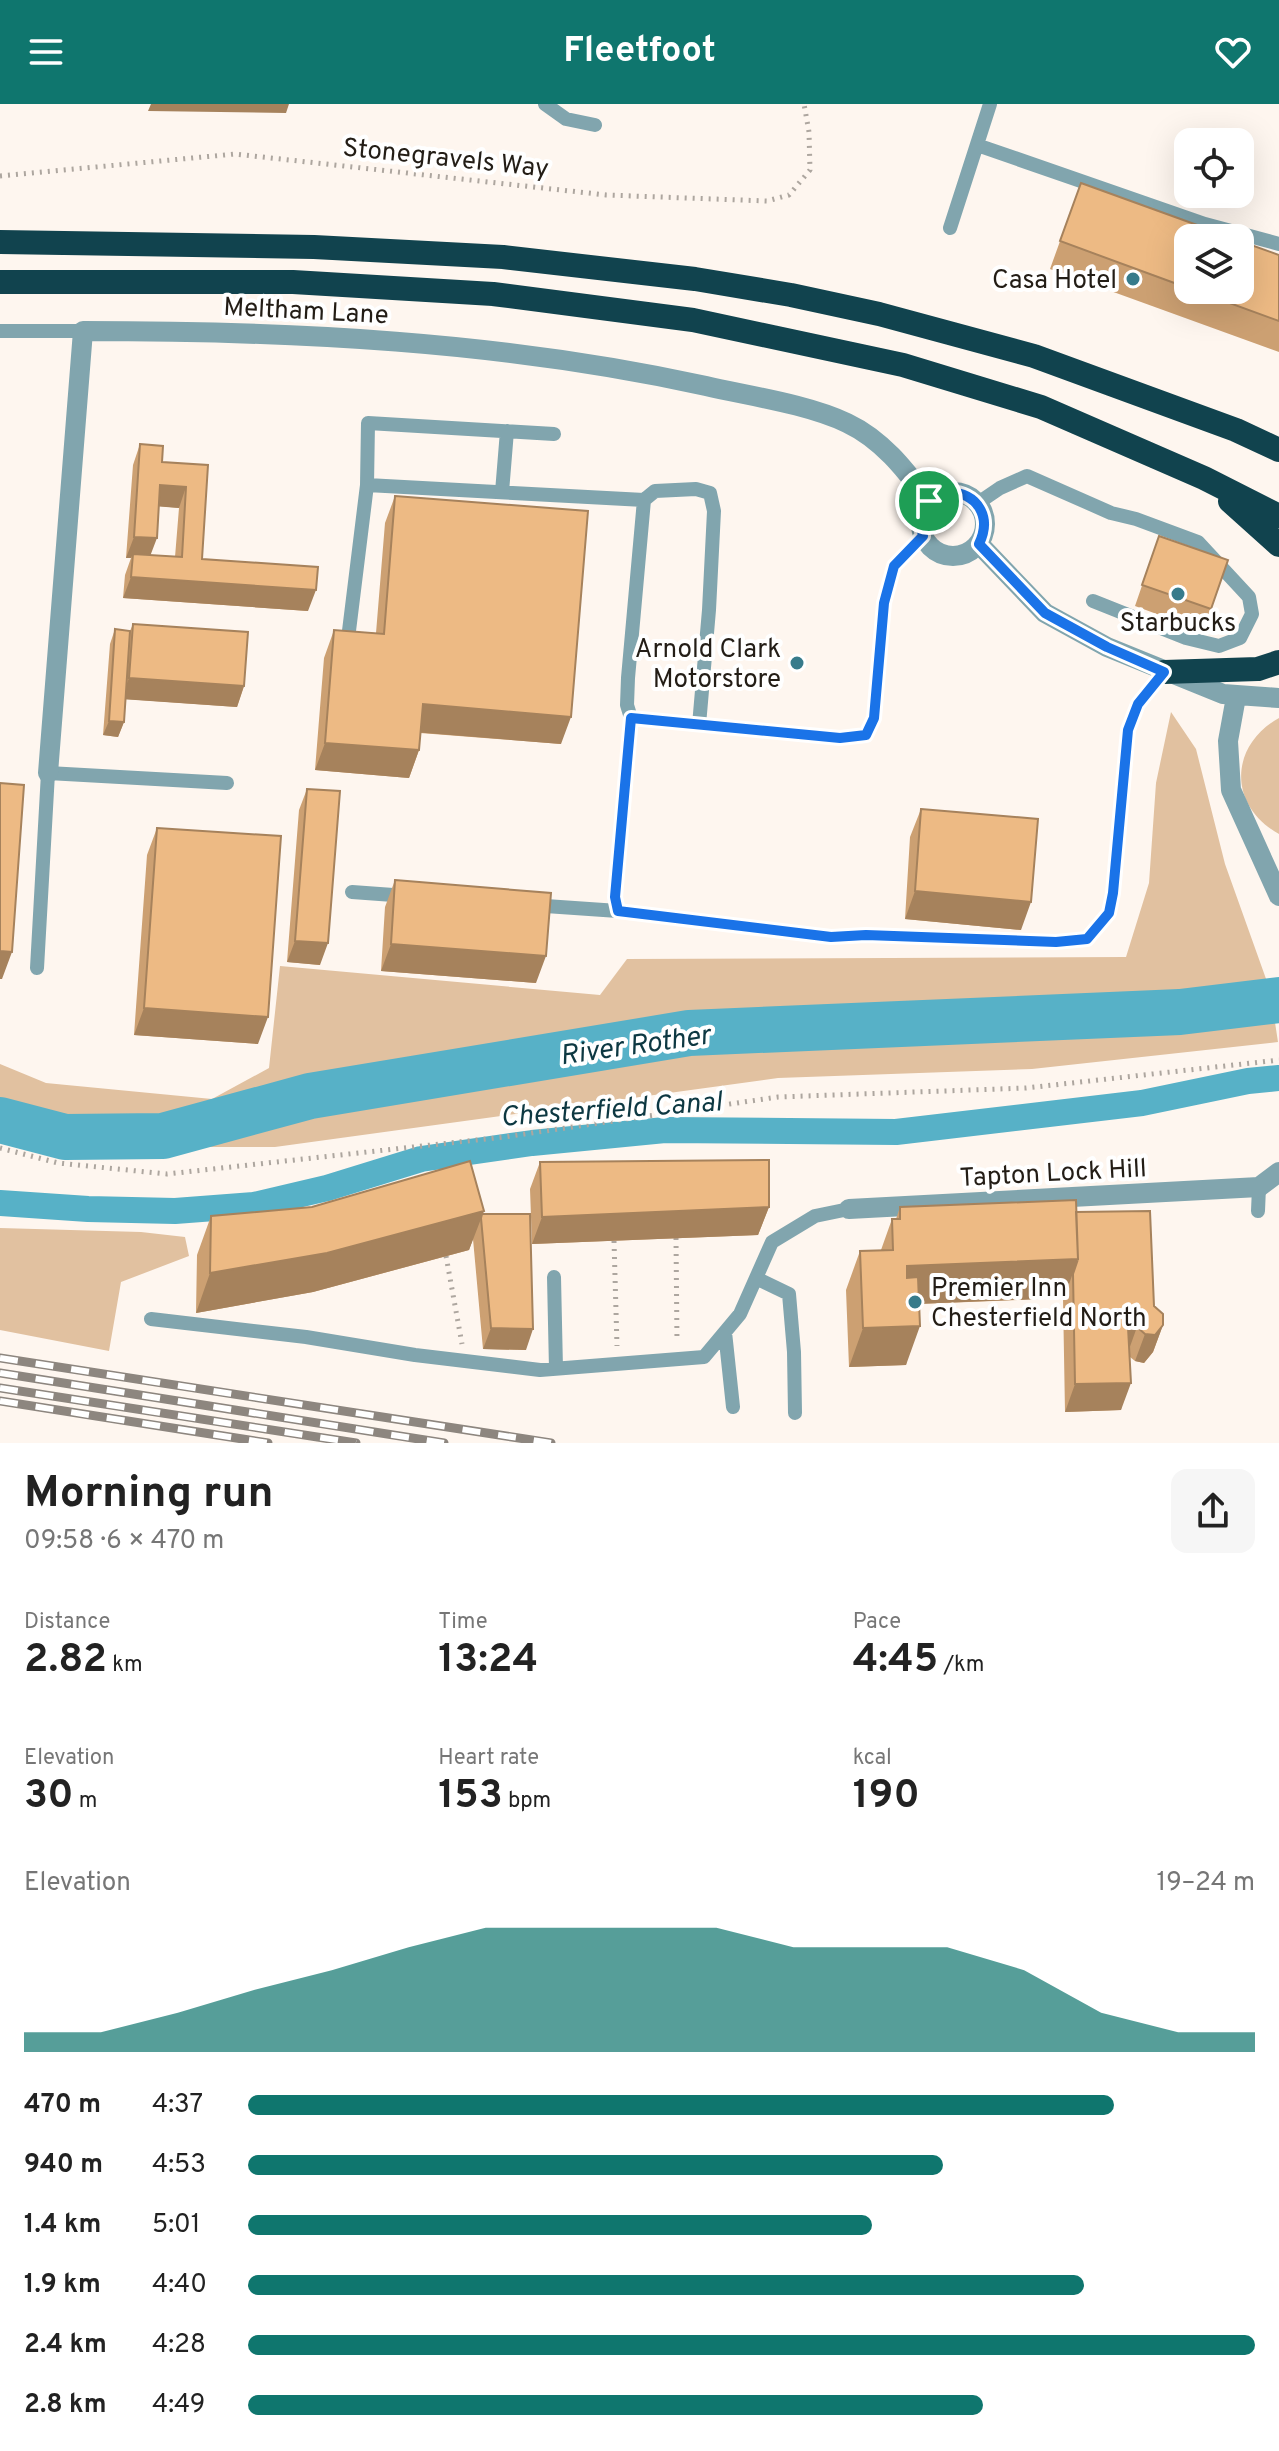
<!DOCTYPE html>
<meta charset="utf-8">
<style>
body{margin:0;font-family:Overpass,sans-serif;background:#f6f6f6;color:#222;height:100vh;display:flex;flex-direction:column;font-size:30px;white-space:nowrap}
*{box-sizing:border-box;margin:0}
p{font-size:26px;color:#767676}
.icon{flex:none;width:44px;height:44px;fill:none;stroke:currentColor;stroke-width:2;stroke-linecap:round;stroke-linejoin:round}
.map{position:relative;height:1339px;overflow:hidden}
.side{display:flex;flex-direction:column;background:#fff;flex:1}
.side>*{flex:none}
.fabs{position:absolute;left:1174px;top:24px;display:grid;gap:16px}
.fabs a{display:grid;place-items:center;width:80px;height:80px;border-radius:16px;background:#fff;box-shadow:0 8px 32px #0002;font-size:40px}
.pin{position:absolute;display:grid;place-items:center;width:68px;height:68px;color:#fff;margin:-34px;border:4px solid #fff;border-radius:50%;box-shadow:0 2px 8px #0007}
.round{display:grid;place-items:center;flex:none;width:84px;height:84px;border-radius:16px;background:#f6f6f6}
.head{display:flex;align-items:center;justify-content:space-between;height:136px;padding:0 24px}
h1{font-size:44px;font-weight:700;line-height:60px}
.figures{display:grid;grid-template-columns:repeat(3,1fr);gap:12px;height:136px;padding:8px 24px}
.figures div{display:grid;align-content:center}
.figures b{font-size:40px;font-weight:700}
.figures small{font-size:22px;font-weight:400}
.figures p{font-size:22px}
.chart{height:224px;padding:16px 24px}
.chart p{display:flex;justify-content:space-between}
.chart svg{width:100%;height:144px;margin-top:8px;fill:#0f766e;opacity:.7}
ul{padding:0 24px;list-style:none;font-size:26px}
li{display:grid;grid-template-columns:128px 96px 1fr;align-items:center;height:60px}
li i{height:20px;border-radius:10px;background:#0f766e}
header{display:flex;justify-content:space-between;align-items:center;height:104px;padding:0 24px;background:#0f766e;color:#fff;font-size:36px;font-weight:700}
.map>svg:first-child{display:block}
</style>
<header><svg class="icon" aria-label="menu" viewBox="0 0 24 24"><path d="M4 6h16M4 12h16M4 18h16"/></svg>Fleetfoot<svg class="icon" aria-label="heart" viewBox="0 0 24 24"><path d="M12 20l-8-8c-3-5 5-10 8-4 3-6 11-1 8 4z"/></svg></header>
<div class="map">
<svg width="1279" height="1339" viewBox="0 0 1279 1339">
<rect width="100%" height="100%" fill="#fef6ef"/>
<!-- green -->
<path fill="#e1c1a0" d="M1171,608L1196,645L1225,760L1270,886L1278,938L1032,965L778,974L275,1043H69L0,1026V960L46,979L212,995L269,964L280,862L600,891L627,855L1126,853L1149,779L1156,679Z
M1279,614V730C1228,702 1229,642 1279,614Z
M0,1124L141,1128L185,1133L189,1152L121,1178L109,1247L0,1226Z"/>
<g fill="none" stroke-linecap="round" stroke-linejoin="round">
<!-- canal -->
<path stroke="#57b1c7" stroke-width="26" d="M0,1099L88,1105L175,1107L254,1101L327,1084L421,1055L532,1039L665,1026L896,1028L1142,999L1248,977L1279,974"/>
<!-- river -->
<path stroke="#57b1c7" stroke-width="46" d="M0,1016L65,1033L163,1032L310,992L689,929L1180,908L1279,896"/>
<!-- path -->
<path stroke="#ada69f" stroke-width="5" stroke-dasharray="2 6" stroke-linecap="butt" d="M0,72L235,50L606,91L767,97L789,91L810,66L809,28L804,0
M0,1044L58,1059L167,1070L504,1033L778,993L1026,984L1279,956
M676,1134L677,1238
M614,1137L617,1242
M446,1152L462,1240"/>
<!-- lane -->
<path stroke="#81a5ae" stroke-width="14" d="M545,0L566,15L595,21
M977,41L1205,120L1279,140
M950,124L990,0
M0,227H83
M367,381L644,396
M502,388L507,327
M978,399L1000,384L1027,372L1111,409L1136,415L1198,438L1249,493L1252,510L1240,534L1219,542L1186,534L1093,497
M347,543L367,381L368,319L554,330
M631,614L840,634L866,631L874,614L884,499L894,462L923,432
M699,621L709,506L714,407L710,389L696,385L655,387L644,396L628,574L627,601L631,614L615,793L618,807L831,833L866,831L1056,838L1087,835L1109,809L1113,789L1128,626L1138,600L1164,568
M352,788L407,792
M531,801L618,807
M37,864L48,669L227,679
M1258,1107L1259,1083
M554,1173L556,1265
M756,1174L789,1190L794,1248L795,1309
M151,1215L306,1233L415,1251L540,1266L704,1253L740,1210L772,1138L815,1112L849,1105
M725,1228L733,1303"/>
<!-- street -->
<path stroke="#81a5ae" stroke-width="20" d="M921 420a32 32 0 1 1 64 0a32 32 0 1 1-64 0Z
M979,440L1045,509L1107,543L1223,590L1279,594
M1236,593L1228,637L1231,686L1279,792
M48,669L83,227C292,227 501,237 706,282C749,292 807,300 847,319C883,336 906,367 929,397
M849,1105L1259,1083L1279,1068"/>
<!-- highway -->
<path stroke="#11434e" stroke-width="24" d="M0,138L314,143L503,153L695,175L791,191L879,210L1034,252L1236,326L1279,346
M0,178H293L493,190L693,216L903,261L1041,303L1204,374L1279,412
M1230,397L1279,441
M1164,568L1258,565L1279,558"/>
<defs>
<path id="rail" d="M0,1254L551,1339
M0,1269L444,1339
M0,1284L356,1339
M0,1297L268,1339"/>
</defs>
<!-- rail casing -->
<use href="#rail" stroke="#8d867f" stroke-width="9"/>
<!-- rail -->
<use href="#rail" stroke="#fff" stroke-width="6" stroke-dasharray="18" stroke-linecap="butt"/>
</g>
<!-- wall -->
<path fill="#cca072" fill-rule="evenodd" d="M1081,79L1188,134V186H1240L1279,151V248L1050,165Z
M140,340L162,358L208,361L202,455L308,507L123,494L125,471L131,454H126L133,361ZM159,402L179,404L175,453L150,451Z
M395,392L561,640L420,629L419,646L409,674L315,666L324,554L334,526L376,529L385,419Z
M1159,432L1228,456L1203,527L1135,502Z
M133,520L244,582L237,603L125,595L124,618L118,633L103,631L110,540L115,525L130,527Z
M307,685L320,861L287,858L299,706Z
M921,705L1021,826L905,815L910,733Z
M157,724L258,940L134,931L147,751Z
M395,776L536,879L381,867L385,803Z
M540,1058L769,1103L758,1131L532,1140L530,1085Z
M900,1103L1076,1108L1154,1202L1163,1221L1153,1248L1144,1259L1135,1257L1130,1253L1121,1306L1065,1308L1063,1194L919,1200L906,1261L849,1263L846,1186L860,1147L881,1146L892,1115H896Z
M484,1107L482,1110L526,1246L483,1245L473,1135L469,1146L313,1188L196,1209L197,1151L211,1112Z"/>
<!-- shaded-wall -->
<path fill="#a6825c" d="M151,0H289L286,9L148,7Z
M160,381L186,383L179,404L153,402Z
M134,433L157,434L149,455L133,450L131,454H126Z
M131,473L316,486L308,507L123,494Z
M129,574L244,582L237,603L121,595Z
M423,600L571,613L561,640L413,628Z
M109,617L124,618L118,633L103,631Z
M325,639L419,646L409,674L315,666Z
M915,787L1031,798L1021,826L905,815Z
M295,837L328,839L320,861L287,858Z
M391,840L546,852L536,879L381,867Z
M0,847L12,848L2,875H0Z
M144,904L268,913L258,940L134,931Z
M769,1103L758,1131L532,1140L542,1113Z
M484,1107L469,1146L313,1188L196,1209L210,1169Z
M1078,1155L1064,1194L892,1201L907,1162Z
M1163,1221L1153,1248L1144,1259L1135,1257L1145,1230Z
M920,1222L906,1261L849,1263L863,1224Z
M1128,1223H1137L1127,1251Z
M491,1224L533,1225L526,1246L483,1245Z
M1131,1279L1121,1306L1065,1308L1075,1280Z"/>
<!-- building -->
<path fill="#edba84" stroke="#a6825c" stroke-width="2" d="M1081,79L1233,134H1188V184L1060,137Z
M1240,137L1279,151V217L1194,186H1240Z
M140,340L163,342L162,358L208,361L202,455L318,463L316,486L131,473L133,450L182,453L186,383L160,381L157,434L134,433Z
M395,392L588,407L571,613L423,600L419,646L325,639L334,526L384,530Z
M1159,432L1228,456L1211,505L1142,481Z
M133,520L248,528L244,582L129,574Z
M115,525L130,527L124,618L109,617Z
M0,679L24,681L12,848L0,847Z
M307,685L340,687L328,839L295,837Z
M921,705L1038,715L1031,798L915,787Z
M157,724L281,732L268,913L144,904Z
M395,776L551,789L546,852L391,840Z
M769,1056V1103L542,1113L540,1058Z
M470,1057L484,1107L327,1149L210,1169L211,1112L312,1103Z
M1076,1096L1078,1155L907,1162V1174L918,1173L920,1222L863,1224L860,1147L893,1146L892,1115H900V1103Z
M1150,1107L1154,1202L1163,1210V1221L1155,1231L1145,1230L1137,1223H1128L1131,1279L1075,1280L1073,1170L1078,1155L1076,1108Z
M482,1110H530L533,1225L491,1224L481,1114Z"/>
<g fill="none" stroke-linecap="round" stroke-linejoin="round">
<defs>
<path id="route" d="M948,388C978,389 992,413 979,440L1045,509L1107,543L1164,568L1138,600L1128,626L1113,789L1109,809L1087,835L1056,838L866,831L831,833L618,807L615,793L631,614L840,634L866,631L874,614L884,499L894,462L923,432C917,410 927,394 948,388Z"/>
</defs>
<!-- route casing -->
<use href="#route" stroke="#fff" stroke-width="16"/>
<!-- route -->
<use href="#route" stroke="#1a73e8" stroke-width="10"/>
</g>
<!-- markers -->
<g fill="#377b8b" stroke="#fff" stroke-width="3">
<circle cx="1133" cy="175" r="8"/>
<circle cx="1178" cy="490" r="8"/>
<circle cx="797" cy="559" r="8"/>
<circle cx="915" cy="1198" r="8"/>
</g>
<g text-anchor="middle" stroke-width="8" stroke-linejoin="round" paint-order="stroke">
<!-- street labels -->
<g font-size="26" fill="#231d16" stroke="#fff">
<text transform="translate(446 53) rotate(6)" y="9">Stonegravels Way</text>
<text transform="translate(306 206) rotate(3)" y="9">Meltham Lane</text>
<text transform="translate(1053 1068) rotate(-3)" y="9">Tapton Lock Hill</text>
</g>
<!-- poi labels -->
<g font-size="26" fill="#231d16" stroke="#fff" text-anchor="end">
<text x="1117" y="184">Casa Hotel</text>
<text x="1178" y="527" text-anchor="middle">Starbucks</text>
<text x="781" y="553">Arnold Clark<tspan x="781" dy="30">Motorstore</tspan></text>
<text x="931" y="1192" text-anchor="start">Premier Inn<tspan x="931" dy="30">Chesterfield North</tspan></text>
</g>
<!-- water labels -->
<g font-size="28" font-style="italic" fill="#0d3842" stroke="#fff">
<text transform="translate(635 940) rotate(-8)" y="10">River Rother</text>
<text transform="translate(611 1004) rotate(-4)" y="10">Chesterfield Canal</text>
</g>
</g>
</svg>
<div class="fabs">
<a><svg class="icon" aria-label="locate" viewBox="0 0 24 24"><circle cx="12" cy="12" r="6"/><path d="M12 2v4M12 18v4M2 12h4M18 12h4"/></svg></a>
<a><svg class="icon" aria-label="layers" viewBox="0 0 24 24"><path d="M12 4l9 5-9 5-9-5zM3 14l9 5 9-5"/></svg></a>
</div>
<div class="pin" style="left:929px;top:397px;background:#1e9e55"><svg class="icon" aria-label="arrive" viewBox="0 0 24 24"><path d="M6 21V4h12l-3 4 3 4H6"/></svg></div>
</div>
<section class="side">
<div class="head"><div><h1>Morning run</h1><p>09:58 · 6 × 470 m</p></div><a class="round"><svg class="icon" aria-label="share" viewBox="0 0 24 24"><path d="M12 15V3M7 8l5-5 5 5M5 13v7h14v-7"/></svg></a></div>
<div class="figures">
<div><p>Distance</p><b>2.82<small> km</small></b></div>
<div><p>Time</p><b>13:24</b></div>
<div><p>Pace</p><b>4:45<small> /km</small></b></div>
</div>
<div class="figures">
<div><p>Elevation</p><b>30<small> m</small></b></div>
<div><p>Heart rate</p><b>153<small> bpm</small></b></div>
<div><p>kcal</p><b>190</b></div>
</div>
<div class="chart"><p><span>Elevation</span>19–24 m</p>
<svg viewBox="0 0 160 44" preserveAspectRatio="none"><path d="M0 44V38L10 38L20 32L30 25L40 19L50 12L60 6L70 6L80 6L90 6L100 12L110 12L120 12L130 19L140 32L150 38L160 38V44z"/></svg>
</div>
<ul>
<li><b>470 m</b>4:37<i style="width:86%"></i></li>
<li><b>940 m</b>4:53<i style="width:69%"></i></li>
<li><b>1.4 km</b>5:01<i style="width:62%"></i></li>
<li><b>1.9 km</b>4:40<i style="width:83%"></i></li>
<li><b>2.4 km</b>4:28<i style="width:100%"></i></li>
<li><b>2.8 km</b>4:49<i style="width:73%"></i></li>
</ul>
</section>
